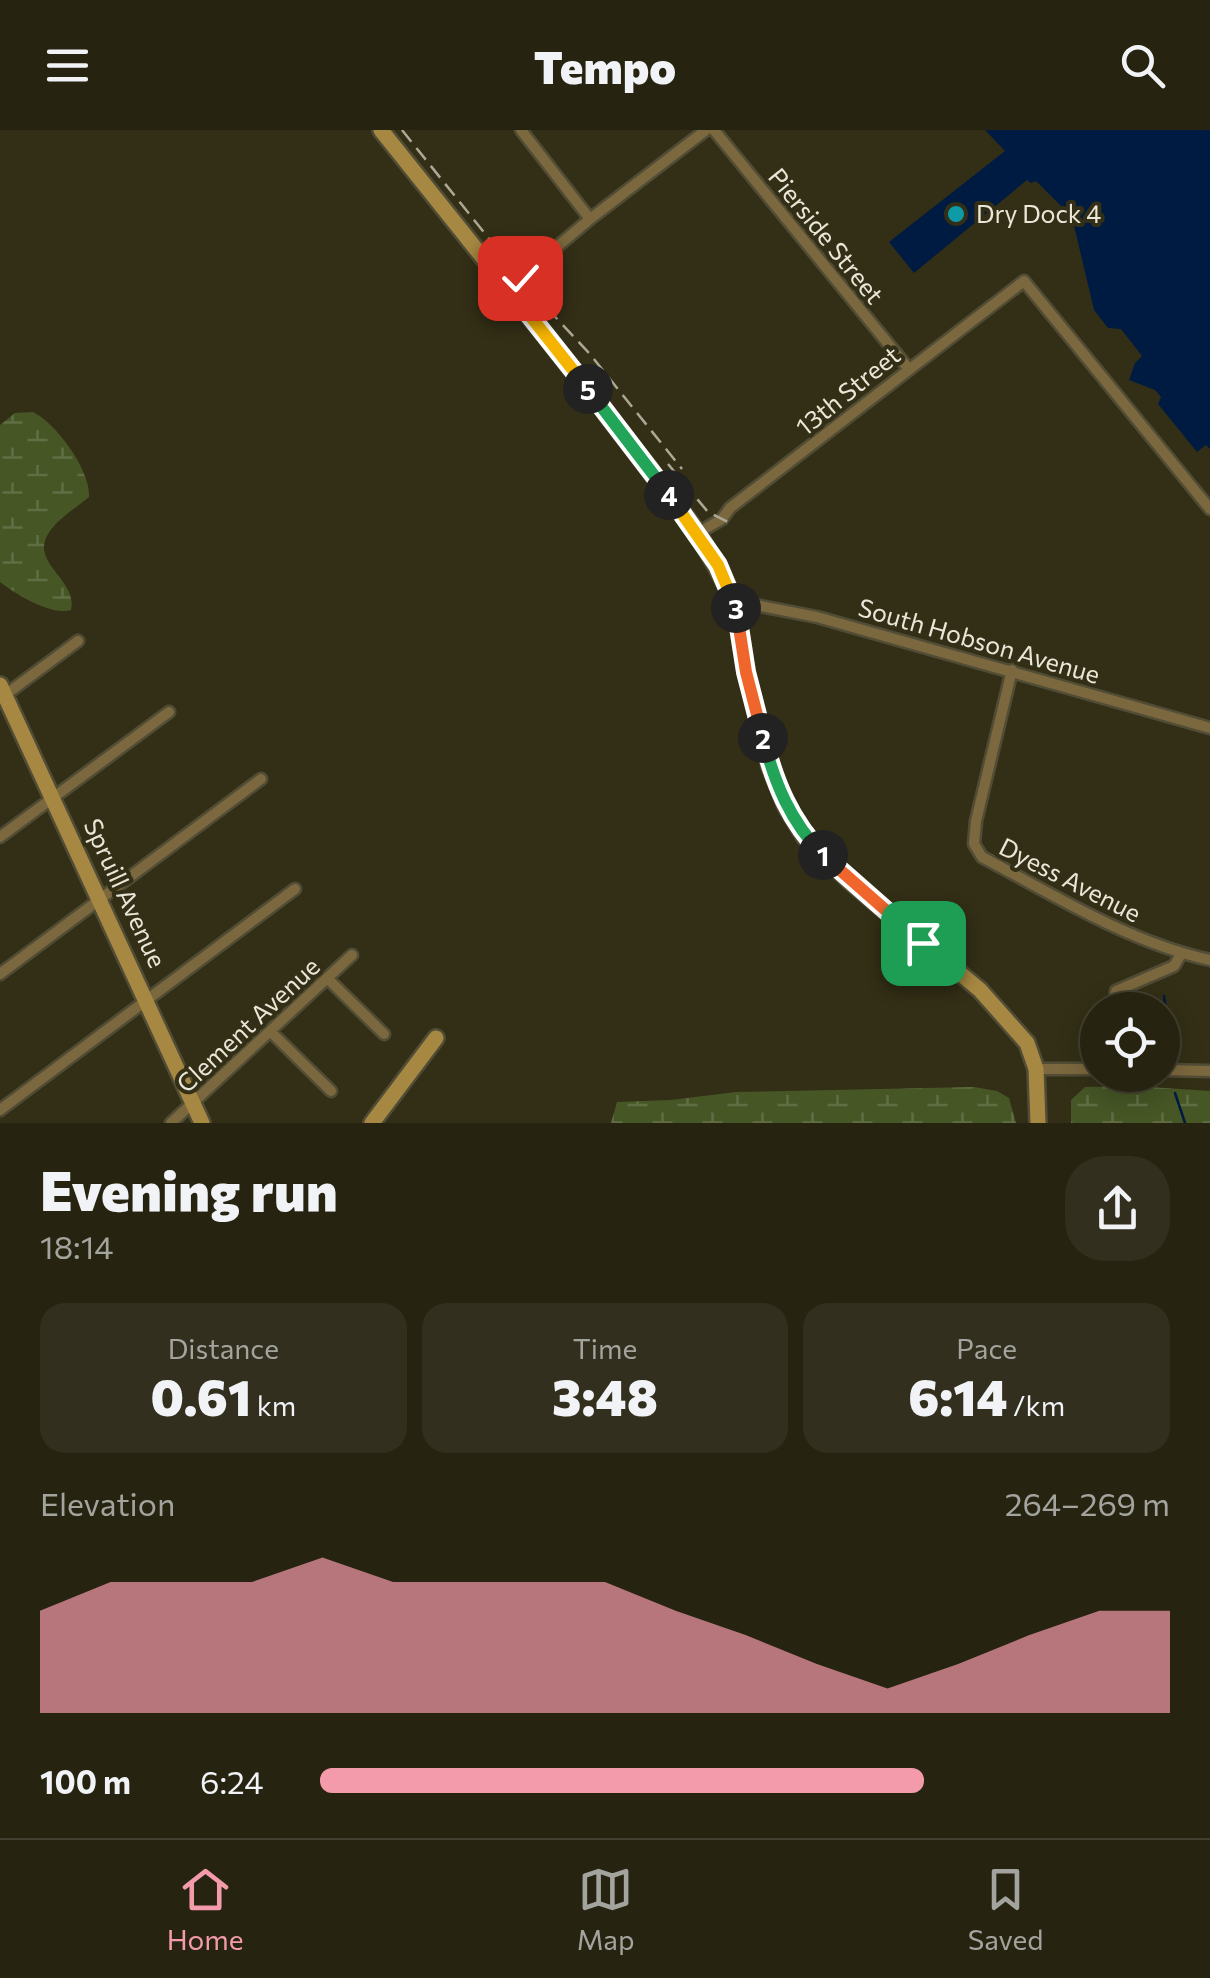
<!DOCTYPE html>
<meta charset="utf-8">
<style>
body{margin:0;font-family:Commissioner,sans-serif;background:#322f1e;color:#f1f3f6;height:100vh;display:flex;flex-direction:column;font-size:38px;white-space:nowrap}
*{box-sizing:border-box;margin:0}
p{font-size:32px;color:#a4a49f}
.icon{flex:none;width:55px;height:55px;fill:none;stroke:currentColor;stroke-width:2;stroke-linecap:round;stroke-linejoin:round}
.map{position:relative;height:993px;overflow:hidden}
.details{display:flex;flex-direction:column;background:#262310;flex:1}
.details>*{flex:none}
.buttons{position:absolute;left:1080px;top:862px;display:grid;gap:20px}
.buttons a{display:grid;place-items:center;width:100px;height:100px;border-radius:50%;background:#262310;box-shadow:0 5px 25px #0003,0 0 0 2px #424030;font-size:50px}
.pin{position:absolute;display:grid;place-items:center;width:85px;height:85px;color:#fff;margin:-42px;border-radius:20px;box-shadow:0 5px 15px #0006}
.km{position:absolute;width:50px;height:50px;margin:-25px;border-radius:50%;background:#222;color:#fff;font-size:28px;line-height:50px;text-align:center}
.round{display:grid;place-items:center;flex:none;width:105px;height:105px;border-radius:40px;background:#322f1e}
.head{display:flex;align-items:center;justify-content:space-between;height:170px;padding:0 40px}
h1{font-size:55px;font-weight:800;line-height:75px}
.stats{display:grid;grid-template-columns:repeat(3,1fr);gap:15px;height:170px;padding:10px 40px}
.stats div{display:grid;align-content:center;border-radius:25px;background:#322f1e;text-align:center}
.stats b{font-size:50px;font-weight:800}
.stats small{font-size:28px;font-weight:400}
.stats p{font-size:28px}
.chart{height:280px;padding:20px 40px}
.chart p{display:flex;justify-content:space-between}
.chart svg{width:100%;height:180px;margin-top:10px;fill:#f39aab;opacity:.7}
ul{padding:0 40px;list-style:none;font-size:32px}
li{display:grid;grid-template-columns:160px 120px 1fr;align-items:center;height:75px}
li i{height:25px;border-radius:12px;background:#f39aab}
header{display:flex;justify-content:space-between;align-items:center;height:130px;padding:0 40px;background:#262310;font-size:45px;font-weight:800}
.tabs{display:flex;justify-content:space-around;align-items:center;height:140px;border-top:2px solid #424030;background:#262310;font-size:28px;color:#a4a49f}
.tabs a{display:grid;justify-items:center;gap:5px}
.tabs .current{color:#f39aab}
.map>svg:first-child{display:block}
</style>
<header><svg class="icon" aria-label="menu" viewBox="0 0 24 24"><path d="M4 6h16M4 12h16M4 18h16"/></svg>Tempo<svg class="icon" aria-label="search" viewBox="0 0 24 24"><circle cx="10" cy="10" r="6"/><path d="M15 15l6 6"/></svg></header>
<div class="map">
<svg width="1210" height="993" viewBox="0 0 1210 993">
<defs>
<pattern id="wetland-marsh" width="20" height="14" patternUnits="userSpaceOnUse" patternTransform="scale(2.5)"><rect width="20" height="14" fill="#465625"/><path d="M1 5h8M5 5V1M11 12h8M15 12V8" fill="none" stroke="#616e44"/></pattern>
</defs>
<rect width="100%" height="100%" fill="#332f16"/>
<!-- wetland -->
<path fill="url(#wetland-marsh)" d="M33,282C56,293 91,341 89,367C75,379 55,390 47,406C32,434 78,451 71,480C51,486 17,465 0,452V295L15,283Z
M1134,956L1210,961V993H1071V970L1085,957Z
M974,957L997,961L1009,968L1016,993H611L617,972L671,970L736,962Z"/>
<!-- water -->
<path fill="#001b42" d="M985,0H1210V319L1206,315L1197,322L1158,274L1161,267L1155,260L1129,250L1135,233L1142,226L1121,199L1108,198L1094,180L1072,87L1036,51L1031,53L1027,50L914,143L889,112L1005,21Z"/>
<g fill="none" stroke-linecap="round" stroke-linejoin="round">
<!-- stream -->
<path stroke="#001b42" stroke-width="2.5" d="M1164,866L1170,912
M1175,963L1185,993"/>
<defs>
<path id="street" d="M521,0L590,89
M714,0L908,238
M508,158L590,89L706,0
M698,403L722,389L730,378L1024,151L1210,379
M735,471L817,487L1210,598
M1012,540L976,691L974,714L982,727C1056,766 1128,812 1210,830
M1,568L78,511
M0,707L169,582
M0,844L261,649
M328,849L384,904
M1114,880L1116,861L1174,836L1181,824
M272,903L331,961
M1036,939H1098
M1162,940L1210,941
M0,980L295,759
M171,993L352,825"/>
<path id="secondary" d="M381,0L579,248L698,403L735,471L746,542L770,636L786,676L805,707L850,751L980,860L1027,913L1036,939L1038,993
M0,555L202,993
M372,993L436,908"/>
</defs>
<!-- street casing -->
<use href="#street" stroke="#504c35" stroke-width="15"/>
<!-- secondary casing -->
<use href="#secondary" stroke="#504c35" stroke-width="20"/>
<!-- street -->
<use href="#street" stroke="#7c683e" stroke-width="10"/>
<!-- secondary -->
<use href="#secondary" stroke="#a78842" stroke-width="15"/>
<!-- rail -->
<path stroke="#aca896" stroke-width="2.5" stroke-dasharray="15 8" stroke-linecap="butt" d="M402,0L531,161L589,223L682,339
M668,334L708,382L728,392"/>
</g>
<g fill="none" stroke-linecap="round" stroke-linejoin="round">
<defs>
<path id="split-1" d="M823,725L923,813"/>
<path id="split-2" d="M763,608C775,654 790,691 823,725"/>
<path id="split-3" d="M736,478L746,542L763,608"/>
<path id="split-4" d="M669,365L718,435L736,478"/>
<path id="split-5" d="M588,259L669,365"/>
<path id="split-6" d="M520,148L508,158L588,259"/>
</defs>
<!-- split-1 casing -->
<use href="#split-1" stroke="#fff" stroke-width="20"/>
<!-- split-2 casing -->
<use href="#split-2" stroke="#fff" stroke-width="20"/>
<!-- split-3 casing -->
<use href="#split-3" stroke="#fff" stroke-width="20"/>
<!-- split-4 casing -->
<use href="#split-4" stroke="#fff" stroke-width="20"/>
<!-- split-5 casing -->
<use href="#split-5" stroke="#fff" stroke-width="20"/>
<!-- split-6 casing -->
<use href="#split-6" stroke="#fff" stroke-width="20"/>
<!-- split-1 -->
<use href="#split-1" stroke="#f0652b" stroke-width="12"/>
<!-- split-2 -->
<use href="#split-2" stroke="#22a559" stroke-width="12"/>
<!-- split-3 -->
<use href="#split-3" stroke="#f0652b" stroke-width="12"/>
<!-- split-4 -->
<use href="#split-4" stroke="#f5b400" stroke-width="12"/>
<!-- split-5 -->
<use href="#split-5" stroke="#22a559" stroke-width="12"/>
<!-- split-6 -->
<use href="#split-6" stroke="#f5b400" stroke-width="12"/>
</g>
<!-- markers -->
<circle fill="#0f9aa8" stroke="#332f16" stroke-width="4" cx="956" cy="84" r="10"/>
<g text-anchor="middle" stroke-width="8" stroke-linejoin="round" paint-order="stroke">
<!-- poi labels -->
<g font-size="25" fill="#eae7d8" stroke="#332f16" text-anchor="start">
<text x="976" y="93">Dry Dock 4</text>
</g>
<!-- street labels -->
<g font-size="25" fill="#eae7d8" stroke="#332f16">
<text transform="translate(826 106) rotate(51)" y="9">Pierside Street</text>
<text transform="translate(848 261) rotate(-39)" y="9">13th Street</text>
<text transform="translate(979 511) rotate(16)" y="9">South Hobson Avenue</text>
<text transform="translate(1070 750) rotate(27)" y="9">Dyess Avenue</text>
<text transform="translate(125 763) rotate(65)" y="9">Spruill Avenue</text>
<text transform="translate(248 895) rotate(-43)" y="9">Clement Avenue</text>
</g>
</g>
</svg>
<div class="buttons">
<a><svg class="icon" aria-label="locate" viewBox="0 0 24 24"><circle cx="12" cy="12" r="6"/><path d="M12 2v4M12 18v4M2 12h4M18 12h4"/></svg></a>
</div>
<div class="pin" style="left:923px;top:813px;background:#1e9e55"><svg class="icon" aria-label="arrive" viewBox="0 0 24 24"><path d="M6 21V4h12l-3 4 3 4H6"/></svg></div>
<div class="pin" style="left:520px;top:148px;background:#d93025"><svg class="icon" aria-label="check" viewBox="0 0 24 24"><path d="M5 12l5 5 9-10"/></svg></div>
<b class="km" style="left:823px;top:725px">1</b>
<b class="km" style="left:763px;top:608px">2</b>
<b class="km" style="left:736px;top:478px">3</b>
<b class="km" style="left:669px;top:365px">4</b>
<b class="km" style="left:588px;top:259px">5</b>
</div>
<section class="details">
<div class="head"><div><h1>Evening run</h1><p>18:14</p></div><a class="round"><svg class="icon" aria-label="share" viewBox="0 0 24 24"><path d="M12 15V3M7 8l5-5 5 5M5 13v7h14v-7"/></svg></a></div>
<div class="stats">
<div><p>Distance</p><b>0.61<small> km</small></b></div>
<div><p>Time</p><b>3:48</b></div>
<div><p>Pace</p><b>6:14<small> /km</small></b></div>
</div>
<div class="chart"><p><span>Elevation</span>264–269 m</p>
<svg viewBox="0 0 160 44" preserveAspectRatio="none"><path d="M0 44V19L10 12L20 12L30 12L40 6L50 12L60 12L70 12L80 12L90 19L100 25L110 32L120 38L130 32L140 25L150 19L160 19V44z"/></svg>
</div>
<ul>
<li><b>100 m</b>6:24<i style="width:71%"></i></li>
</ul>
</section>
<nav class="tabs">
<a class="current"><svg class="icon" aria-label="home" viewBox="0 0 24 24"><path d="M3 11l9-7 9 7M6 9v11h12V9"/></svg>Home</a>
<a><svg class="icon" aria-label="map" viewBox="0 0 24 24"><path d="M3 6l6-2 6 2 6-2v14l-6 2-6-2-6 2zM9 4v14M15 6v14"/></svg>Map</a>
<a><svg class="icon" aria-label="saved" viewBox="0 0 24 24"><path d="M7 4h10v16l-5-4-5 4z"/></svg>Saved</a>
</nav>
